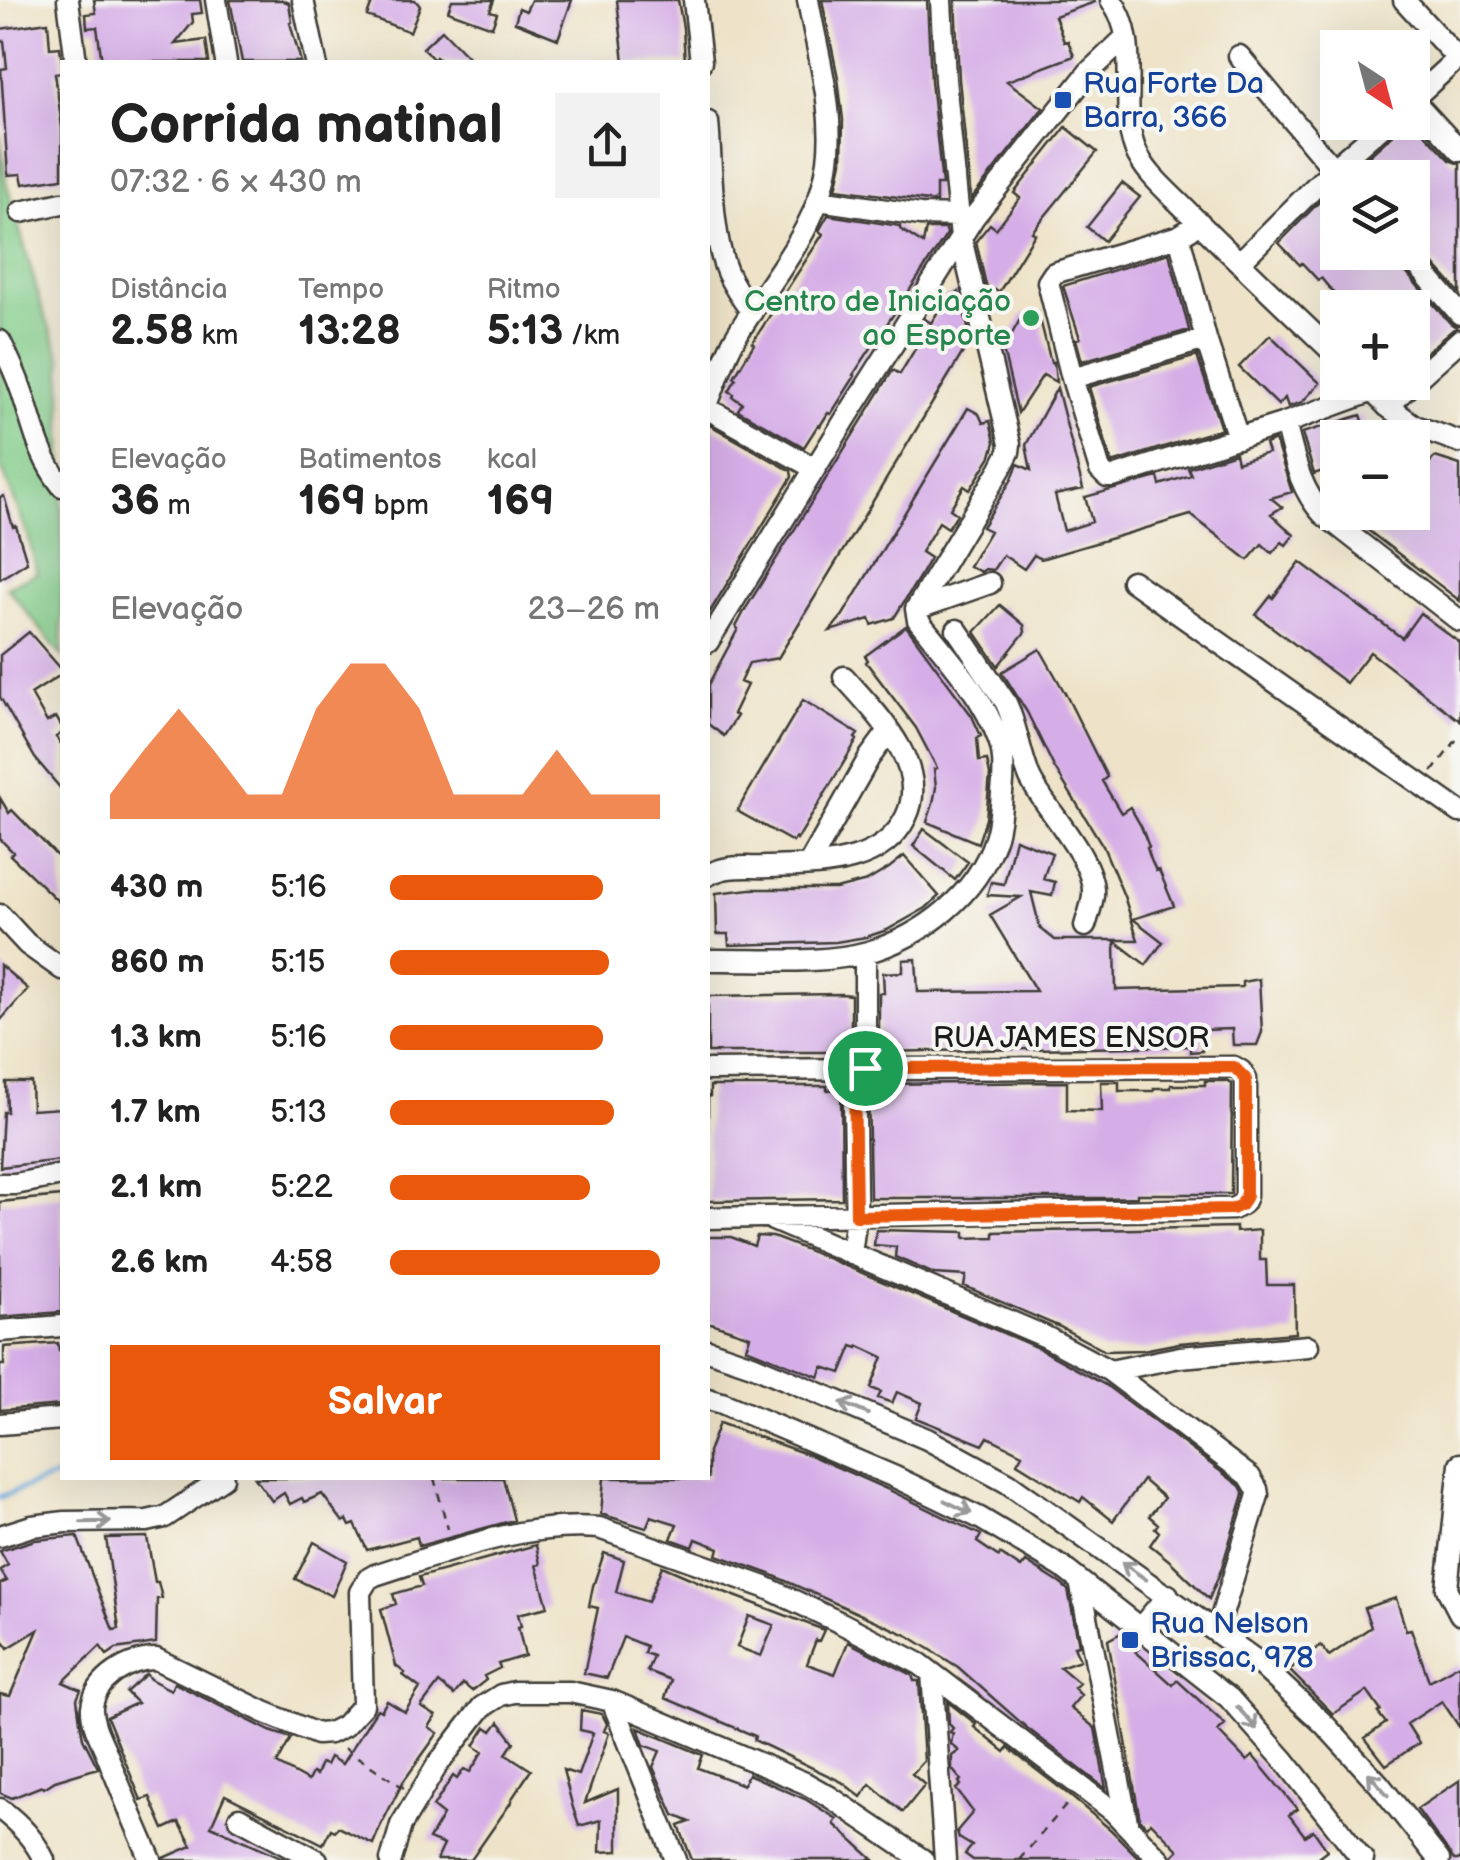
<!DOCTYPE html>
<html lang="pt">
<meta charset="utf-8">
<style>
body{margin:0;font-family:"Balsamiq Sans",sans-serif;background:#f2f2f2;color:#222;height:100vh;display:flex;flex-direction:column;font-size:38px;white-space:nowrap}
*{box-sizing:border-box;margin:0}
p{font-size:32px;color:#767676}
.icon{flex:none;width:55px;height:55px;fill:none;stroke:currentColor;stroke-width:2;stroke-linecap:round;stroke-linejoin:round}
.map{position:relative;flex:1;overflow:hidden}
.sheet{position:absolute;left:60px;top:60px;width:650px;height:1420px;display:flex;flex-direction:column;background:#fff;border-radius:0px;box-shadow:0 10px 40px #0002}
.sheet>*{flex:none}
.needle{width:65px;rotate:144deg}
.tools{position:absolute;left:1320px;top:30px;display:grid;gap:20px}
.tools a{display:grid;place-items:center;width:110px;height:110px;border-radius:0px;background:#fff;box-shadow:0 10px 40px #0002;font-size:50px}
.pin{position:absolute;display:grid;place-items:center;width:85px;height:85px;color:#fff;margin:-42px;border:5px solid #fff;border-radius:50%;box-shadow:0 2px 10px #0007}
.round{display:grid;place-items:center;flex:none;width:105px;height:105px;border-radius:0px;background:#f2f2f2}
.overview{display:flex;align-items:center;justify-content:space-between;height:170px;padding:0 50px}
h1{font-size:55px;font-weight:800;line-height:75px}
.figures{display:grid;grid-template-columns:repeat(3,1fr);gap:15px;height:170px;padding:10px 50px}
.figures div{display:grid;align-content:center}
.figures b{font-size:42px;font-weight:800}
.figures small{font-size:28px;font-weight:400}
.figures p{font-size:28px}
.chart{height:280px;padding:20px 50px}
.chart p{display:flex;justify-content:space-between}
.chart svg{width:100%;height:180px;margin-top:10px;fill:#ea580c;opacity:.7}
.button{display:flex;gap:20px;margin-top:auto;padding:20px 50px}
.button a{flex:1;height:115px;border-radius:0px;background:#ea580c;color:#fff;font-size:40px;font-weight:800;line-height:115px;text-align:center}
ul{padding:0 50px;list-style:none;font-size:32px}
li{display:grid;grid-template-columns:160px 120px 1fr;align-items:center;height:75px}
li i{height:25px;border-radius:12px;background:#ea580c}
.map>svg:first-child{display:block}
</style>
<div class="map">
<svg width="1460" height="1860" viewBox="0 0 1460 1860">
<rect width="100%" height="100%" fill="#f6f6f2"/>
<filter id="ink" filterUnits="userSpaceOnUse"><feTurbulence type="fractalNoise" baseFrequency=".01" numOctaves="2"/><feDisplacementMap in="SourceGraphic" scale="20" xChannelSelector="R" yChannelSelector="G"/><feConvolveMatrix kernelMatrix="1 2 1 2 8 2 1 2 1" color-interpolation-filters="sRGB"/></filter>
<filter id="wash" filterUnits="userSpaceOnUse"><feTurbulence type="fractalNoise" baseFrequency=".0048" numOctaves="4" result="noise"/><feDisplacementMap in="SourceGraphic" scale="40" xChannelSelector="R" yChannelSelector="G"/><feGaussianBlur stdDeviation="2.25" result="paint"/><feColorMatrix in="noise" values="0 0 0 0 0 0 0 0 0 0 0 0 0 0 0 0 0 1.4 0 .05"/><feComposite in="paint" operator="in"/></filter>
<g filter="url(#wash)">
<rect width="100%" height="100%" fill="#eee3c8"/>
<!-- green -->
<path fill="#82cc89" stroke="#4f7452" stroke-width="2.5" d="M0,134L6,182L42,308L62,360V656L7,587L37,573L28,535L0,464Z"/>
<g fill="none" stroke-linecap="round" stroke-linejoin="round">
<!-- stream -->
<path stroke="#67abdc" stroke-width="5" d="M0,1497L62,1474"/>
</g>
<g id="blocks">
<!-- building -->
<path fill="#d6aee7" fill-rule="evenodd" d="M94,0H200L202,13L192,14L193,22L175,44L206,40L209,62H102L97,27L87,28L86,14L96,13Z
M230,0H282L289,3L292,22L290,23L301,62H242Z
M373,0H415L420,6L410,32L367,16Z
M452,0H494L490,11L497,13L492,27L448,11Z
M531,0H572L558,39L515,22L519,8L526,11Z
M617,0H678L683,28L685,62H624Z
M822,0H927L931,81L942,185H936V202L836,189L842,162L843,120L838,78Z
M955,0H1094L1095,2L1055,16L1064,42L1068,41L1074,56L1007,81L1043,108L971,199L959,79Z
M48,22L50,48L60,47L62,64V72L55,73L62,128V178L23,184L21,174L8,175L1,69L7,68L4,41H0V29Z
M442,30L473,62H441L436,57L434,60L423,48Z
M1412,120L1450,160L1460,164V293L1412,240V163L1398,178H1353L1352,171L1396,132L1403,122H1412Z
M1066,127L1097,152L1032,232L1035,234L999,292L986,285L976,241L990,224L996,229L1020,198L1014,193Z
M1122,183L1140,197L1104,241L1087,227Z
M1328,193L1338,203V252H1393L1396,261L1450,323L1456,327L1412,364V308H1346L1321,278L1318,280L1302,263L1300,265L1279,243Z
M828,215L900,226V229L923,244L926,229H946L947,234L853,375L855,376L831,414L828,413L820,426L818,425L804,447L738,410L742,403L733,397L734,394L729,391L736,379L734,377L754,344L752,343L823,234L819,231Z
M1169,253L1189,330L1082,361L1076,339L1080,338L1063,286Z
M959,292L971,339L778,658L749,663L740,682L747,685L733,714L737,716L724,736L708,724V685L738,629L736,627L746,608L893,370L900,374L917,346L911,342L925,319L931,323L947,297Z
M1038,311L1051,363L1054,362L1056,382L1043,375L1018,413L1003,350L1023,314Z
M1270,335L1320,383L1302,402L1288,407L1285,398L1278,405L1239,367Z
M1197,356L1221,429L1112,463L1089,387Z
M1057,388L1083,489L1055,495L1064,531L1092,522L1085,497L1158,477L1160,485L1191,475L1188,468L1235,453L1237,462L1268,453L1265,444L1275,440L1292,492L1271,498L1282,507L1271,514L1294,535L1286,545L1282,542L1272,553L1262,544L1248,560L1191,515L1041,559L1034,555L1024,569L1003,555L993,570L985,569L981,572L969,566L990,531L982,527L1012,479L1018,464L1031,470L1026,445Z
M968,408L979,414L983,423L990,421L995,442L991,456L970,490L964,486L950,509L957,514L948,528L939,522L921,552L930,558L918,579L894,618L872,625L870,619L830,631L843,615Z
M1361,415L1369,438H1338V466L1314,474L1302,433Z
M708,424L791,471L792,477L708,615Z
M1435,457L1460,465V601L1344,512H1412V479Z
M4,496L13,527L16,526L27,562L0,579V497Z
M1300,562L1402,638L1420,613L1460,643V721L1370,652L1346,683L1256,615L1271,596L1273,598Z
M1000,605L1024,625L1025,632L998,666L975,632Z
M906,626L972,716L981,736L977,738L979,761L987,760L990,775L986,819L978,843L927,822L933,804L936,787L934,769L937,768L916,728L866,662L868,660L865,656Z
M29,632L62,670V674L31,694L47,722L56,717L62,727V733L56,737L62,745V790L35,758L0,697V655Z
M1040,649L1065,693L1107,777L1102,781L1121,813L1130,807L1141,826L1149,847L1147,848L1151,860L1156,871L1159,870L1174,906L1133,919L1163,942L1146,965L1115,941L1116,990L1242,987V982L1259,979L1262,1032L1257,1045H1233L1232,1029L1202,1030V1051L1190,1052V1046L879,1052V993H884L883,973L903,972V960L916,959L918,992L1036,991L990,915L1021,897L987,895L991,882L1004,884L1015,839L1052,853L1043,879L1055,882L1052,896L1031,892L1040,928L1055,940H1138L1124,896L1103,846L1054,767L1027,712L1002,672Z
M803,700L858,734L855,738L857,740L844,762L797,840L795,838L793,842L737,811Z
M0,798L9,813L12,810L62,861V905L10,855L13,852L0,839Z
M924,829L968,862L955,880L913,846Z
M904,856L939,896L926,908L887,930L866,937L836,942L729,945L728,934H717L716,893L750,889H836L867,881L889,868Z
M0,965L28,989L0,1021Z
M841,994L851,995V1052H708V996Z
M1205,1081H1226L1232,1084L1231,1194H1137V1197L1102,1198H870L868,1084L1067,1082V1110L1102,1111L1101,1082H1119V1091H1154V1088H1171V1085H1205Z
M6,1082H31L32,1110L62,1108V1160L0,1167L3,1112H7Z
M710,1086H827V1090L841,1089L842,1199L708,1201V1096H710Z
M62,1196V1312L0,1317V1202Z
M1236,1227V1232L1260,1230V1260H1266L1267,1285H1294L1295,1333L1179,1343L1143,1350L1105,1351L1060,1327L964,1286L966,1276L934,1274L895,1257L896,1247L874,1245L876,1230L965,1232V1238L994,1237V1232Z
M757,1236L773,1237L820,1255L1038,1348L1107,1386L1240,1486L1244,1494L1221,1570L1209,1599L1171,1562L1150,1545L1159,1532L1155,1528L1158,1524L1149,1516L1164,1498L1143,1480L1113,1521L1083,1497L1080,1502L1017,1463L1022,1454L988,1437L983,1445L916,1418L922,1403L897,1392L892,1403L878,1398L881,1392L871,1388L883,1357L859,1346L858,1348L852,1346L841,1373L823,1367L819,1377L746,1348L750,1336L708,1322V1237H731L754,1246Z
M58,1343L59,1351H62V1405L0,1410V1365H4V1347Z
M719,1423L812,1456L889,1490L981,1535L977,1542L999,1557L1000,1554L1021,1568L1026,1562L1061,1584L1068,1590L1079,1645L1074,1646L1080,1660L1060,1667L1079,1683L1074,1688L1081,1695L1070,1708L1095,1728L1106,1789L1027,1728L958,1667L909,1636L770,1574L717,1555L719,1548L696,1539L693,1547L671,1539L677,1524L651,1516L646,1528L601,1514L604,1478H708V1452Z
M255,1478H503L514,1520L419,1546L417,1537L367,1550L355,1524L350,1526L347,1520L343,1522L322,1494L304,1502L302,1498L290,1504L284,1493L272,1501Z
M77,1536L113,1630L119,1629L106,1538L147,1537L155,1582H158L162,1598L157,1599L156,1643L116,1649L107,1655L100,1646L63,1682L81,1690L77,1699L80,1722L83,1738L98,1768L55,1781L44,1788L42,1786L12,1798L0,1793V1694L10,1696L38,1630L8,1648L0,1636V1584L7,1581L0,1570L8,1565L0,1551L35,1540Z
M314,1542L347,1561L332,1596L295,1579Z
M536,1545L540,1564L536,1565L548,1607L518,1614L521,1626L518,1627L525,1656L498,1664L500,1668L484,1676L486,1680L472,1691L463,1684L454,1695L439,1683L421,1707L436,1716L429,1727L438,1733L403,1782L380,1827L373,1844L338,1827L335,1831L331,1829L323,1844L225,1795L211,1826L288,1860H165L164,1858L192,1846L179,1822L164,1829L150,1797L141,1800L107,1717L137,1703L126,1692L146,1674L150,1679L171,1690L174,1683L270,1731L291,1738L277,1764L308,1781L312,1773L316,1775L321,1763L326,1765L330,1757L342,1764L377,1709L381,1711L387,1701L405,1712L420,1688L403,1675L405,1673L396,1666L381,1609L396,1604L393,1594L422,1586L419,1577Z
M604,1553L624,1560L616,1592L648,1602L662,1566L706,1585L824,1630L819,1641L816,1640L807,1664L835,1674L848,1642L912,1675L914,1681H919L924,1761L912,1774L925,1785L903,1812L870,1784L861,1797L842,1782L754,1740L755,1736L665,1698L671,1680L647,1671L653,1656L644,1653L646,1646L623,1637L607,1678L584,1673L598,1608L589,1606L593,1586ZM749,1616L774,1625L761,1656L737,1647Z
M1396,1598L1406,1630L1411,1629L1429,1681L1460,1664V1728L1442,1701L1407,1724L1419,1743L1386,1765L1365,1738L1386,1723L1378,1713L1381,1711L1367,1691L1333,1714L1289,1670L1321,1645L1329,1656L1371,1627L1364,1608Z
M1121,1633L1139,1649L1136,1652L1173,1685L1177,1680L1225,1724L1218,1731L1247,1761L1253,1756L1297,1809L1289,1815L1305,1836L1313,1830L1327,1850L1314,1860H1173V1855L1178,1850L1151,1822L1147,1826L1140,1820L1108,1640Z
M948,1702L976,1724L974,1727L1005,1752L1008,1748L1068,1794L1111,1830L1141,1860H973L965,1854L972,1846L959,1838L957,1831L973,1812L956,1789L961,1785L959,1782L961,1780L952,1769V1756L959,1751L951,1744L953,1733L950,1732L953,1728L949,1724Z
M581,1710L602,1714L607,1724L604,1731L609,1733L585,1803L618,1789V1851L600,1852L601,1820L579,1826L573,1808L563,1770L578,1775L593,1733L580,1730Z
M499,1722L514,1742L506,1754L531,1770L511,1800L512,1801L471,1860H437L444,1845L429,1839L443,1815L433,1807L453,1776L457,1779L464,1769L470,1772L483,1752L474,1746L486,1727L492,1731Z
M638,1728L703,1755L698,1768L743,1785L748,1774L805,1799L837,1819L834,1824L874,1860H692L679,1826L690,1822L674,1815L653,1767L660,1751L644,1745Z
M1460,1780V1860H1454L1417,1809Z"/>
</g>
</g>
<g filter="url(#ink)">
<use href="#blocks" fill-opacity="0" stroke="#3c3a36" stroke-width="2.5"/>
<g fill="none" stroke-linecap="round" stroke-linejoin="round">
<defs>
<path id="minor" d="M68,0L76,62
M216,0L226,62
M303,0L316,62
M694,0L701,62
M1111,0C1143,42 1118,104 1135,149C1145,174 1170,193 1189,213C1238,262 1288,309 1338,357
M1404,0L1457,58
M1239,56L1340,177
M1412,100L1460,56
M1413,100L1460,151
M708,122C712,165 711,234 727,272C733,286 742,299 752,312
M819,200L920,215L959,216
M21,212L62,203
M1200,223L1179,236L1054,273L1048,282L1072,378L1100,470L1107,477H1113L1285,423L1373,391
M1179,236L1206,339L1238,438
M1406,252L1460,314
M1240,262L1333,169L1387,122
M0,341C8,357 16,374 22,392C34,428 38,455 62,486
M1072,378L1206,339
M1365,384L1387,406L1415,426L1460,442
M708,402C717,381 723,359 735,338C769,280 819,230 828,161C835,109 817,52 808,0
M1387,406L1460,340
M708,409L814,468
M1285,423C1294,456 1299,488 1323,514L1460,621
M1132,581L1460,812
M916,609L990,583
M957,630L1006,703C1017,727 1020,754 1030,778C1044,808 1096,860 1093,895C1092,905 1088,916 1085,926
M708,642L848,415L974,217L1089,72L1126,37
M809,864L869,758L889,731
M708,875C727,864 747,868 768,867C817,865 881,868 906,817C931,766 875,712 844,677
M0,915L27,944L62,969
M708,960C757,959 821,965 868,952C923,936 977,895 995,839C1000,824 1001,808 1002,793C1004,776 1005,756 999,740C983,695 947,656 918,620L916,609L1001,468L1009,452L1010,444L961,238L945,80L941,0
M865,1068V953
M708,1070L1234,1067L1241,1071L1246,1079V1196L1243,1203L1233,1209L708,1218
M0,1184H15L62,1175
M773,1220L1044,1336L1110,1371L1250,1477L1257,1489L1258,1495L1217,1631
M851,1254L856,1216L854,1068
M0,1331L62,1326
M708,1350L752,1365L927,1439L1008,1483L1254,1659L1324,1724L1379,1784L1439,1860
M1110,1371L1180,1357L1308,1346
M708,1399L722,1403L895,1477L980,1518L1062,1567L1229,1698L1284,1760L1363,1860
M0,1424L62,1419
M1460,1464L1447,1589L1460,1614
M0,1536L32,1526L65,1522L147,1521L165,1517L223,1478
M1080,1581L1127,1822
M1141,1627L1168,1595
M932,1673L945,1860
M612,1701L676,1860
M0,1809C19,1823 34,1838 44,1860
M239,1818L317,1860
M151,1860C135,1824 120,1788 106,1752C100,1738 91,1722 92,1707C95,1679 131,1658 156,1659L264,1712L317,1734L330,1733L344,1726L363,1705L360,1592L368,1579L375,1575C448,1552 521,1522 599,1528L765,1587L841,1623L920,1664L1113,1811L1160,1860
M391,1860L401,1825L438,1764L482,1707L501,1695L514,1692H570L612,1701L805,1783L830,1797L923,1860"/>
</defs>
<!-- minor casing -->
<use href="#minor" stroke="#3c3a36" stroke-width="25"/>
<!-- path -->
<path stroke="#3c3a36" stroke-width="2.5" stroke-dasharray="8 8" stroke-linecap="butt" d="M1432,772L1460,735
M434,1478L448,1529
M344,1748L404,1788
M1019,1860L1068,1803"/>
<!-- minor -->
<use href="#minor" stroke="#fff" stroke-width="20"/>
</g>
<!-- one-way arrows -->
<defs><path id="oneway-shaft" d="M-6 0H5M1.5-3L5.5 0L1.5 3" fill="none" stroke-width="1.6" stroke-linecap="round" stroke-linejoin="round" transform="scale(2.5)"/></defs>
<g stroke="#999">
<use href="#oneway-shaft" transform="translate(854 1408) rotate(-157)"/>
<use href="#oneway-shaft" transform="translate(958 1507) rotate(26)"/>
<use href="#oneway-shaft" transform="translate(96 1522) rotate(-1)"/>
<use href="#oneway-shaft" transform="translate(1134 1571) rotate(-145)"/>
<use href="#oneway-shaft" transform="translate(1247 1718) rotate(49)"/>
<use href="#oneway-shaft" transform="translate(1378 1784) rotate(-131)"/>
</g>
</g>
<g fill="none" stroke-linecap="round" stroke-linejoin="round" filter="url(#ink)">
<defs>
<path id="route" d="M1234,1067L1246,1079V1196L1241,1205L1233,1209L856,1216L854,1068Z"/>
</defs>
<!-- route casing -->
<use href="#route" stroke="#fff" stroke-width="20"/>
<!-- route -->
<use href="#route" stroke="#ea580c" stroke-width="12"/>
</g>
<!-- markers -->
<g fill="#1a4fb4" stroke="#f6f6f2" stroke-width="4">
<rect x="1053" y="90" width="20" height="20" rx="5"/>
<rect x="1120" y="1630" width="20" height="20" rx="5"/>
</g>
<circle fill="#2e9e5b" stroke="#f6f6f2" stroke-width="4" cx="1031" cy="318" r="10"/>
<g text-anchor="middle" stroke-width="8" stroke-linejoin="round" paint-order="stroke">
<!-- transit labels -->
<g font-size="30" fill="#164399" stroke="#f6f6f2" text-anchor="start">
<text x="1083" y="93">Rua Forte Da<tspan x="1083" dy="34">Barra, 366</tspan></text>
<text x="1150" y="1633">Rua Nelson<tspan x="1150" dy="34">Brissac, 978</tspan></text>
</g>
<!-- leisure labels -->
<g font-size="30" fill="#27864d" stroke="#f6f6f2" text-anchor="end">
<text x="1011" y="311">Centro de Iniciação<tspan x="1011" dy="34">ao Esporte</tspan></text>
</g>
<!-- street labels -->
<g font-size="30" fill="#1c1c1c" stroke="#f6f6f2">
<text x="1071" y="1047">RUA JAMES ENSOR</text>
</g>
</g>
</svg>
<div class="tools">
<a><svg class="needle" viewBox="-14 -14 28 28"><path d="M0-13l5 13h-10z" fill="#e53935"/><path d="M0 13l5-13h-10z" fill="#767676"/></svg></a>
<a><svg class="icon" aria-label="layers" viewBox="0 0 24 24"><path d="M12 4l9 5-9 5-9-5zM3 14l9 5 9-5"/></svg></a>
<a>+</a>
<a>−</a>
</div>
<div class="pin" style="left:865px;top:1068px;background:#1e9e55"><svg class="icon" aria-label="arrive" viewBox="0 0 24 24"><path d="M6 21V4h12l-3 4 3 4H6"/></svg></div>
<section class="sheet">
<div class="overview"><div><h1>Corrida matinal</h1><p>07:32 · 6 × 430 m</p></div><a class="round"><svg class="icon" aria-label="share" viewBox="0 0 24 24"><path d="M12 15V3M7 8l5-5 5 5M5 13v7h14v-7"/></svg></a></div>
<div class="figures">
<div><p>Distância</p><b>2.58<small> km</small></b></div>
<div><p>Tempo</p><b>13:28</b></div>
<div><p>Ritmo</p><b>5:13<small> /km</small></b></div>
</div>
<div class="figures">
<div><p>Elevação</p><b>36<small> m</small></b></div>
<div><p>Batimentos</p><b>169<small> bpm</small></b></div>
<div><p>kcal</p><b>169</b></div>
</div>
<div class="chart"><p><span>Elevação</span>23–26 m</p>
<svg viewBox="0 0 160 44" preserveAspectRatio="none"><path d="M0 44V38L10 27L20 17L30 27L40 38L50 38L60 17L70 6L80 6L90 17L100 38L110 38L120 38L130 27L140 38L150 38L160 38V44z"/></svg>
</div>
<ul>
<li><b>430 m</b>5:16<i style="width:79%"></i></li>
<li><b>860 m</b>5:15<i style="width:81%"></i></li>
<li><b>1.3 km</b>5:16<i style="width:79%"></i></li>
<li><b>1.7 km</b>5:13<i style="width:83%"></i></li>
<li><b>2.1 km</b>5:22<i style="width:74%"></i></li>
<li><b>2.6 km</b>4:58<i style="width:100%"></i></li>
</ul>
<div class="button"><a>Salvar</a></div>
</section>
</div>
